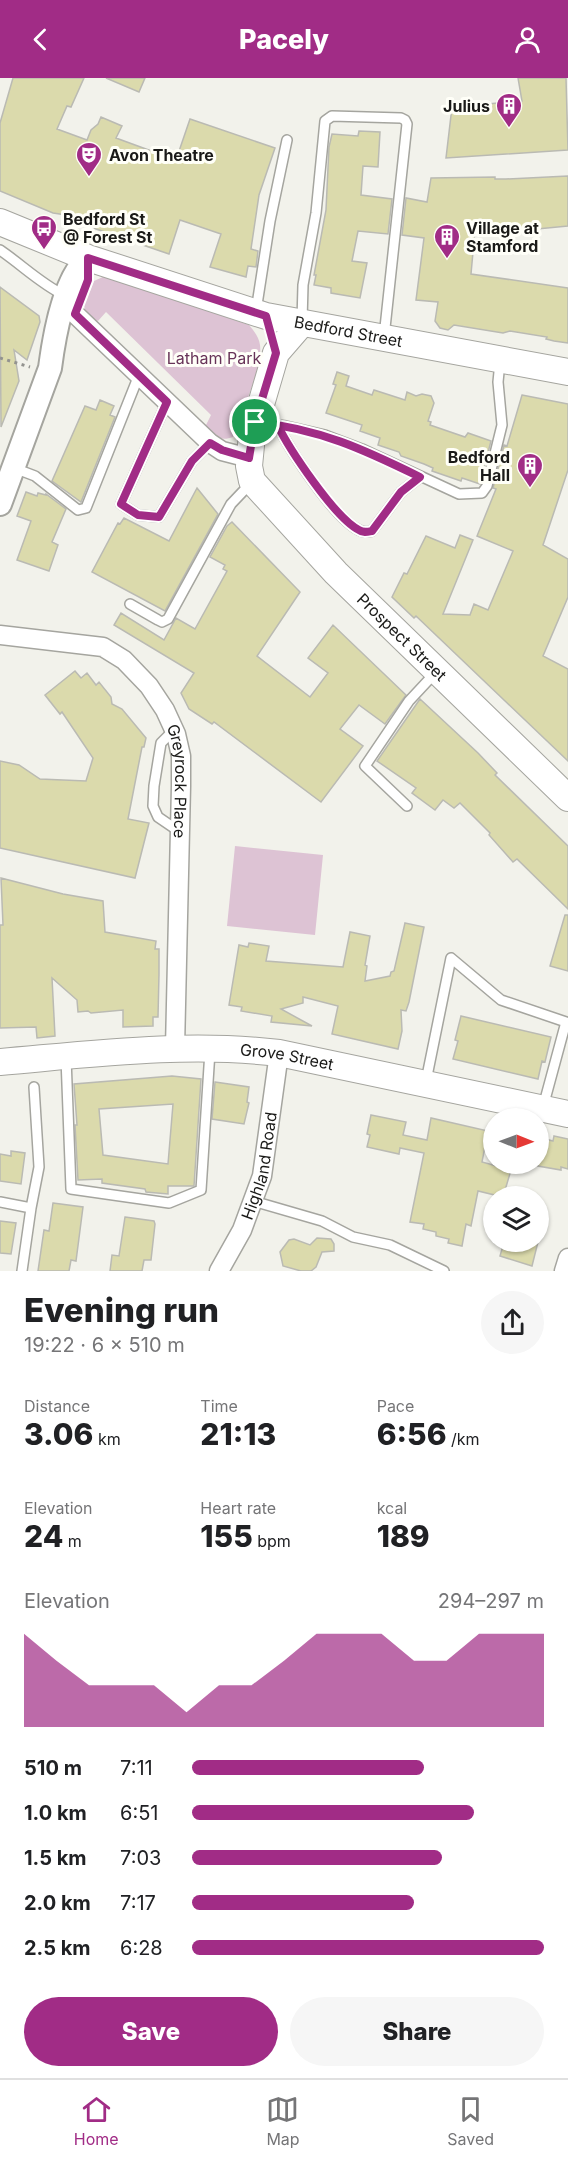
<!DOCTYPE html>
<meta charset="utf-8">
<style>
body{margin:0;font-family:Inter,sans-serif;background:#f6f6f6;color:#202124;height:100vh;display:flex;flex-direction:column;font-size:22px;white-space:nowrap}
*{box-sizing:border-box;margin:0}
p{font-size:20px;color:#757577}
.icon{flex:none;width:33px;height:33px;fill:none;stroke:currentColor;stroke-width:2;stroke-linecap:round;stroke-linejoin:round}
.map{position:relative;height:1193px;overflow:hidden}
.panel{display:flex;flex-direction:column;background:#fff;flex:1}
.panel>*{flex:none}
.needle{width:39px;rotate:91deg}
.buttons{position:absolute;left:483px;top:1030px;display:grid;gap:12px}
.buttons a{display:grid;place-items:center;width:66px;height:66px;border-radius:50%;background:#fff;box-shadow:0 2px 4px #0004;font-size:30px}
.pin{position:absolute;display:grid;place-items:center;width:51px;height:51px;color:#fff;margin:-26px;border:3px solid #fff;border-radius:50%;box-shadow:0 2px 6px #0007}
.round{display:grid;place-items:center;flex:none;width:63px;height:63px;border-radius:32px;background:#f6f6f6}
.headline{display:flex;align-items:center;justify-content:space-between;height:102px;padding:0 24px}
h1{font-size:33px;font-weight:800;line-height:45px}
.metrics{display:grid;grid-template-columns:repeat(3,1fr);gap:9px;height:102px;padding:6px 24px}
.metrics div{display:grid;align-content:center}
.metrics b{font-size:30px;font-weight:800}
.metrics small{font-size:16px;font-weight:400}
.metrics p{font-size:16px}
.chart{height:168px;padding:12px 24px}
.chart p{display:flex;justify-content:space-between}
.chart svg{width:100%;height:108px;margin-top:6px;fill:#a12c86;opacity:.7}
.button{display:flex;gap:12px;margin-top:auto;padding:12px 24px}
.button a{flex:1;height:69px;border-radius:36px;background:#a12c86;color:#fff;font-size:24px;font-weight:800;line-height:69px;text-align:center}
.button a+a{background:#f6f6f6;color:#202124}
ul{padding:0 24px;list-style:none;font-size:20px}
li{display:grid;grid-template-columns:96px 72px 1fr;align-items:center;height:45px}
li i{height:15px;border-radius:8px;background:#a12c86}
header{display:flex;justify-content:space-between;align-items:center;height:78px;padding:0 24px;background:#a12c86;color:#fff;font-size:27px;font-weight:800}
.tabs{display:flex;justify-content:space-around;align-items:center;height:84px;border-top:2px solid #e0e0e0;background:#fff;font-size:16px;color:#757577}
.tabs a{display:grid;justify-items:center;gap:3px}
.tabs .current{color:#a12c86}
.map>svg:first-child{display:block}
</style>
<header><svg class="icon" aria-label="back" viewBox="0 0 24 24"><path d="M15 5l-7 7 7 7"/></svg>Pacely<svg class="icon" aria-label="person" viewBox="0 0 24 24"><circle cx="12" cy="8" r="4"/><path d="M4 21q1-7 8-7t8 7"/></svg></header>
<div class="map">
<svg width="568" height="1193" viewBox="0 0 568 1193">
<rect width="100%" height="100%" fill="#f2f2eb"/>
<!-- green -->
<path fill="#ddc3d4" d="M105,198L249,247C254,253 259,259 260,267C263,287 241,337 233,359C220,364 212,358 206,347L211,337L106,234L98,243L87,237L84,228L94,203Z
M235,768L323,777L315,857L227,848Z"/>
<!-- building -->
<path fill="#dbdaac" stroke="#babab3" stroke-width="1.5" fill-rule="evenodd" d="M13,0H84L71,29L67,28L57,51L87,62L91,52L98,46L101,39L122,48L116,60L176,82L190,41L275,70L259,117L251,171L258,173L256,189L248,188L246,199L210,189L221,156L180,142L169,176L96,151L81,145L73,138L53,135L0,113V45Z
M106,0H145L139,14Z
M518,0H566L568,72L446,80L452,29L522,23Z
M359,53L380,54L378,89L363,88L361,117L392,121L388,156L358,153L352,183L367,185L360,220L331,215V210L314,207L316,197H314L326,132L329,69L332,56L358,58Z
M568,98V148L537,151L475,152L471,196L568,210V265L554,263L546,261L547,259L510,253L503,255L454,247L448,252L440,250L435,243L438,224L416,222L424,160L402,157L406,120L427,124L431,100L495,99V101H506Z
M0,209L39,238L40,244L27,282L14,272L19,303L1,349Z
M337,294L349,298L346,308L372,317L374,312L405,322L407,314L416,318L422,316L431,318L434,325L428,343L431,344L430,347L465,359L468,355L491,363L480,406L462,400L461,403L432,393L433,390L424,386L401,378L399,374L378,367L380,360L360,353L362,347L326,335L336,307L333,306Z
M522,317L568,326V392L543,467L568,481V519L543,578L568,591V683L416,538L414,540L392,519L404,495L407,496L426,458L455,470L460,457L473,462L443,536L470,537L474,526L488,532L513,473L477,458L496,411L493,410L504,367L507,368Z
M100,322L114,328L110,337L115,339L81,424L52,403L85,328L96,332Z
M197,410L218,436L165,533L92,494L118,445L120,446L124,440L169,463Z
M26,414L37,418L38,415L46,417V416L66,431L52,464L58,467L49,493L17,482L31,443L17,438Z
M232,444L300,514L257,578L310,619L328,595L308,580L333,547L406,617L385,646L359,627L340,651L363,668L321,724L214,644L212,646L189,631L181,615L194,595L114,547L121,535L164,562L176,540L195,551L227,493L223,491L225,487L210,479L227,448Z
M75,593L81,600L87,595L96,607L99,604L111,619L112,626L122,631L146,660L144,669H142L128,741L149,745L135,800L0,770V683L19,687L40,701L86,703L93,680L62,634L60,636L45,617Z
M420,621L478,675L497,695L495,697L568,768V831L517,781L513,784L489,757L490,755L460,725L454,730L443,722L435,732L412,715L416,710L377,683Z
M1,800L63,816L103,823L105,854L156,863L155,871H159V896L158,939H153V948L123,949V932L91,935L88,933L78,934L77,922L52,900L55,958L37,960L36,949L0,950V847H3Z
M565,837H568V893L550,888Z
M405,845L424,849L409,924L406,933L401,932L402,953L398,971L332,956L338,928L303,919V925L281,931L312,948L271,944L272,938L241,933L242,929L229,927L239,867L248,869L249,865L269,868L266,883L343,889L350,854L370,858L365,887L367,888L365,903L390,898L391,894L394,893Z
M461,938L551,959L545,984L542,983L538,1001L453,981L458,963L455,962Z
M172,998L201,1001L194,1108H168V1116L146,1114L145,1111L102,1105V1101L78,1102L75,1047H77L74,1006ZM173,1026L168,1086L103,1077L99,1031Z
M215,1004L249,1009L247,1024L249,1025L244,1046L212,1041Z
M371,1037L406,1044L403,1057L427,1062L431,1040L488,1053L482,1084L511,1092L503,1119L478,1113L471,1148L466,1146L462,1168L448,1165L449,1161L436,1158V1154L423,1151L424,1146L410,1144L424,1075L400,1070L399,1076L367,1069L370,1057L367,1056Z
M554,1058L568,1061V1091L561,1089V1092L538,1088V1059L553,1063Z
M11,1073L25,1075L21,1106L0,1103V1076L11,1078Z
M53,1125L83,1129L76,1183L71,1182L69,1193H38L44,1152L49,1153Z
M125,1139L154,1143L155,1146L151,1182H144L142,1193H110L112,1177L119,1178Z
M0,1143L16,1145L11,1176L0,1175Z
M317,1160L331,1161L334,1166V1173L322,1174L316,1189L311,1193H301L283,1188L280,1174L289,1162L294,1161L310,1167Z
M504,1164H538L532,1188L500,1178Z"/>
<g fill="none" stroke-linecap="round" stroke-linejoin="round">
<defs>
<path id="service" d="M0,172C22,187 41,206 64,217
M256,233L270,143L287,62
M302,243L303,207L316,135L325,43L332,38L401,40L405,42L407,46L384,259
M167,324L121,426L138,437L159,439L192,383L210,365
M257,344L286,348L325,357L362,371L459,416L482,415L487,408L502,347L498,304L500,284
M277,346C289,371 335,441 359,452C364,455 367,454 372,453L401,414L420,399
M14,390L35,398L78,432L86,430L139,297
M130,526L158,542L162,544L168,541L231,426L251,405
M174,652L161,665L154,708L153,728L158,739L180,754
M407,728L365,688L409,623L436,594
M66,980L71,1111L169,1125L201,1112L210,973
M426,1003L451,880L501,922L566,944L543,1029
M253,1123L322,1143L353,1159L390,1167L444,1193
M0,1124L31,1130L22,1193
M31,1130L39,1089L34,1009"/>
<g id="minor">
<path d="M63,231L75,236L210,365L222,373L249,380"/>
<path id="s1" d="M0,557L103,569L124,582L149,608L165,632L176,656L181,678V708L175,970"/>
<path id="s2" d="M219,1193L242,1152L262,1098L279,975"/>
<path d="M564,1193L568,1180"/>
</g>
<path id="tertiary" d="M0,426L50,290C54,259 64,200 88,180"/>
<g id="secondary">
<path id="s3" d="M0,144L88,180L266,238L568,294"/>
<path id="s4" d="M302,245L276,275L252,357L249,388L252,403L336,495L568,720"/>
<path id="s5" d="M0,984C93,976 186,964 279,975L568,1036"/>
</g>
</defs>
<!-- service casing -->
<use href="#service" stroke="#a5a59f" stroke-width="12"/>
<!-- minor casing -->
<use href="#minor" stroke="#a5a59f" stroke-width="21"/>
<!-- tertiary casing -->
<use href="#tertiary" stroke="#a5a59f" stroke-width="26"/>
<!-- secondary casing -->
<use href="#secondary" stroke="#a5a59f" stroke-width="28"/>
<!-- path -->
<path stroke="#93938f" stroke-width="3" stroke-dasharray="3 4.5" stroke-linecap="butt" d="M0,280L30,289"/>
<!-- service -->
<use href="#service" stroke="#fff" stroke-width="9"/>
<!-- minor -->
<use href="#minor" stroke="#fff" stroke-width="18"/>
<!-- tertiary -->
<use href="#tertiary" stroke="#fff" stroke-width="22"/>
<!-- secondary -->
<use href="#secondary" stroke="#fff" stroke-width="26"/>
</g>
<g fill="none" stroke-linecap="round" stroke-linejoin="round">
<defs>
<path id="route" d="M255,344L249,380L222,372L210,365L192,383L159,439L138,437L121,426L167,324L75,236L88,202V180L266,238L276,275L255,344C320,351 363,371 420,399L401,414L372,453C367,454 363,455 359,452C335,440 289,371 277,346L255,344"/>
</defs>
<!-- route casing -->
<use href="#route" stroke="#fff" stroke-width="12"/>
<!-- route -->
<use href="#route" stroke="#a12c86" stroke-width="8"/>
</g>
<!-- icons -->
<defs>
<symbol id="building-pin" viewBox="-11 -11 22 30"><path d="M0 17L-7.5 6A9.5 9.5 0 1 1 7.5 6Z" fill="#a12c86" stroke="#fffff8"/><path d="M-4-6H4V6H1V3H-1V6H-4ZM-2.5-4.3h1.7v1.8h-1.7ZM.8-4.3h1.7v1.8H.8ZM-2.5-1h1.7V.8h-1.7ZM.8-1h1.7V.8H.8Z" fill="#fff"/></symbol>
<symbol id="theatre-pin" viewBox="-11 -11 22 30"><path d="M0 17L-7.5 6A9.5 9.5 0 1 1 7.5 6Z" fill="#a12c86" stroke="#fffff8"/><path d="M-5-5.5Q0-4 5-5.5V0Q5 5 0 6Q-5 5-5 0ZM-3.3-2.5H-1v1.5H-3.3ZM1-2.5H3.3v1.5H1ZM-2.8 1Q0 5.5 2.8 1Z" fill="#fff"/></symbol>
<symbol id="bus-pin" viewBox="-11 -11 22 30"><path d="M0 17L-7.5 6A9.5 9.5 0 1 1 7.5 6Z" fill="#a12c86" stroke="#fffff8"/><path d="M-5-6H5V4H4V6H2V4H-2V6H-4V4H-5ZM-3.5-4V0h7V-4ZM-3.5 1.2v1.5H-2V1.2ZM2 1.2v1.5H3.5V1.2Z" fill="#fff"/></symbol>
</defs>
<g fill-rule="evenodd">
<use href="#building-pin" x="494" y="13" width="30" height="40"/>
<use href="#theatre-pin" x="74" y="62" width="30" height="40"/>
<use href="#bus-pin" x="29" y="135" width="30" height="40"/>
<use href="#building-pin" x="432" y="144" width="30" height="40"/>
<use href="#building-pin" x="515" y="373" width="30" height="40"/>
</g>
<g text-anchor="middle" stroke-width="6" stroke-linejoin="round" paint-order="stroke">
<!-- poi labels -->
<g font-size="16" font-weight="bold" fill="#1a1a18" stroke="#fffff8" text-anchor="start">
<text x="490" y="34" text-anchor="end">Julius</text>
<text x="109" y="83">Avon Theatre</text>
<text x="63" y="147">Bedford St<tspan x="63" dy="18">@ Forest St</tspan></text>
<text x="466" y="156">Village at<tspan x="466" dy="18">Stamford</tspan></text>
<text x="510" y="385" text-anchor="end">Bedford<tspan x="510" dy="18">Hall</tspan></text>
</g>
<!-- street labels -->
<g font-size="16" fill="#1a1a18" stroke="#fffff8">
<text dy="6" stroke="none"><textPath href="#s3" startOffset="366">Bedford Street</textPath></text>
<text dy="6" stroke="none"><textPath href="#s4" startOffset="388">Prospect Street</textPath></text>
<text dy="6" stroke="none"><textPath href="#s1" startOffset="267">Greyrock Place</textPath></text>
<text dy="6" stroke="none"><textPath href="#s5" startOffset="288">Grove Street</textPath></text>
<text dy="6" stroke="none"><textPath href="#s2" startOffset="114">Highland Road</textPath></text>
</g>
<!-- park labels -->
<g font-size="16" fill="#673358" stroke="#fffff8">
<text x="214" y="286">Latham Park</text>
</g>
</g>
</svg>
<div class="buttons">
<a><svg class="needle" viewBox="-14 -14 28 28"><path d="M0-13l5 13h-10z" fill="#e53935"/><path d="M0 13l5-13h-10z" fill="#757577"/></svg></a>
<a><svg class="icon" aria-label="layers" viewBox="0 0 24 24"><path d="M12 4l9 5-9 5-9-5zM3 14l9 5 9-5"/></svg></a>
</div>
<div class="pin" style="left:255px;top:344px;background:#1e9e55"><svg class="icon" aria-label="arrive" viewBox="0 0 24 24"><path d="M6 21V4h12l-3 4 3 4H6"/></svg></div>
</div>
<section class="panel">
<div class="headline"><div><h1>Evening run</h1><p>19:22 · 6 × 510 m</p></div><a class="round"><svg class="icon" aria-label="share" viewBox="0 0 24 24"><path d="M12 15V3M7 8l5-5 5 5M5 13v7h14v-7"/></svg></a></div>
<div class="metrics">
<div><p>Distance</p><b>3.06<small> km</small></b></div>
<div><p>Time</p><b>21:13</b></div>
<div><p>Pace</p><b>6:56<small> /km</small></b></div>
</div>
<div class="metrics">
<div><p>Elevation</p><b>24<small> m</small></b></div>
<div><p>Heart rate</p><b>155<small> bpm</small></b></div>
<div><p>kcal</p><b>189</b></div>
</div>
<div class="chart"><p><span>Elevation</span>294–297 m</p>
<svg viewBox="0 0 160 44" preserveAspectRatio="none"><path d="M0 44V6L10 17L20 27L30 27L40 27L50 38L60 27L70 27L80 17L90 6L100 6L110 6L120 17L130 17L140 6L150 6L160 6V44z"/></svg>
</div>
<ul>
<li><b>510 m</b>7:11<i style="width:66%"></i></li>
<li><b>1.0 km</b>6:51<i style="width:80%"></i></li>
<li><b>1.5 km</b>7:03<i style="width:71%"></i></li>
<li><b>2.0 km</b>7:17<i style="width:63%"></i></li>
<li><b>2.5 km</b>6:28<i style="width:100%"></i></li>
</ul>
<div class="button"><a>Save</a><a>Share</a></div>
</section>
<nav class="tabs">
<a class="current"><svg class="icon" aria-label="home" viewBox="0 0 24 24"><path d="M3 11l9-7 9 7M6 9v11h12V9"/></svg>Home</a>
<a><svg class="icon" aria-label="map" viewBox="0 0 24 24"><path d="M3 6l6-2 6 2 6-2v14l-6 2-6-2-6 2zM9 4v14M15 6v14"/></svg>Map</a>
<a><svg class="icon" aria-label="saved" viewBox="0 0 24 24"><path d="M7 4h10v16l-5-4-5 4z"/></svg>Saved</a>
</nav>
